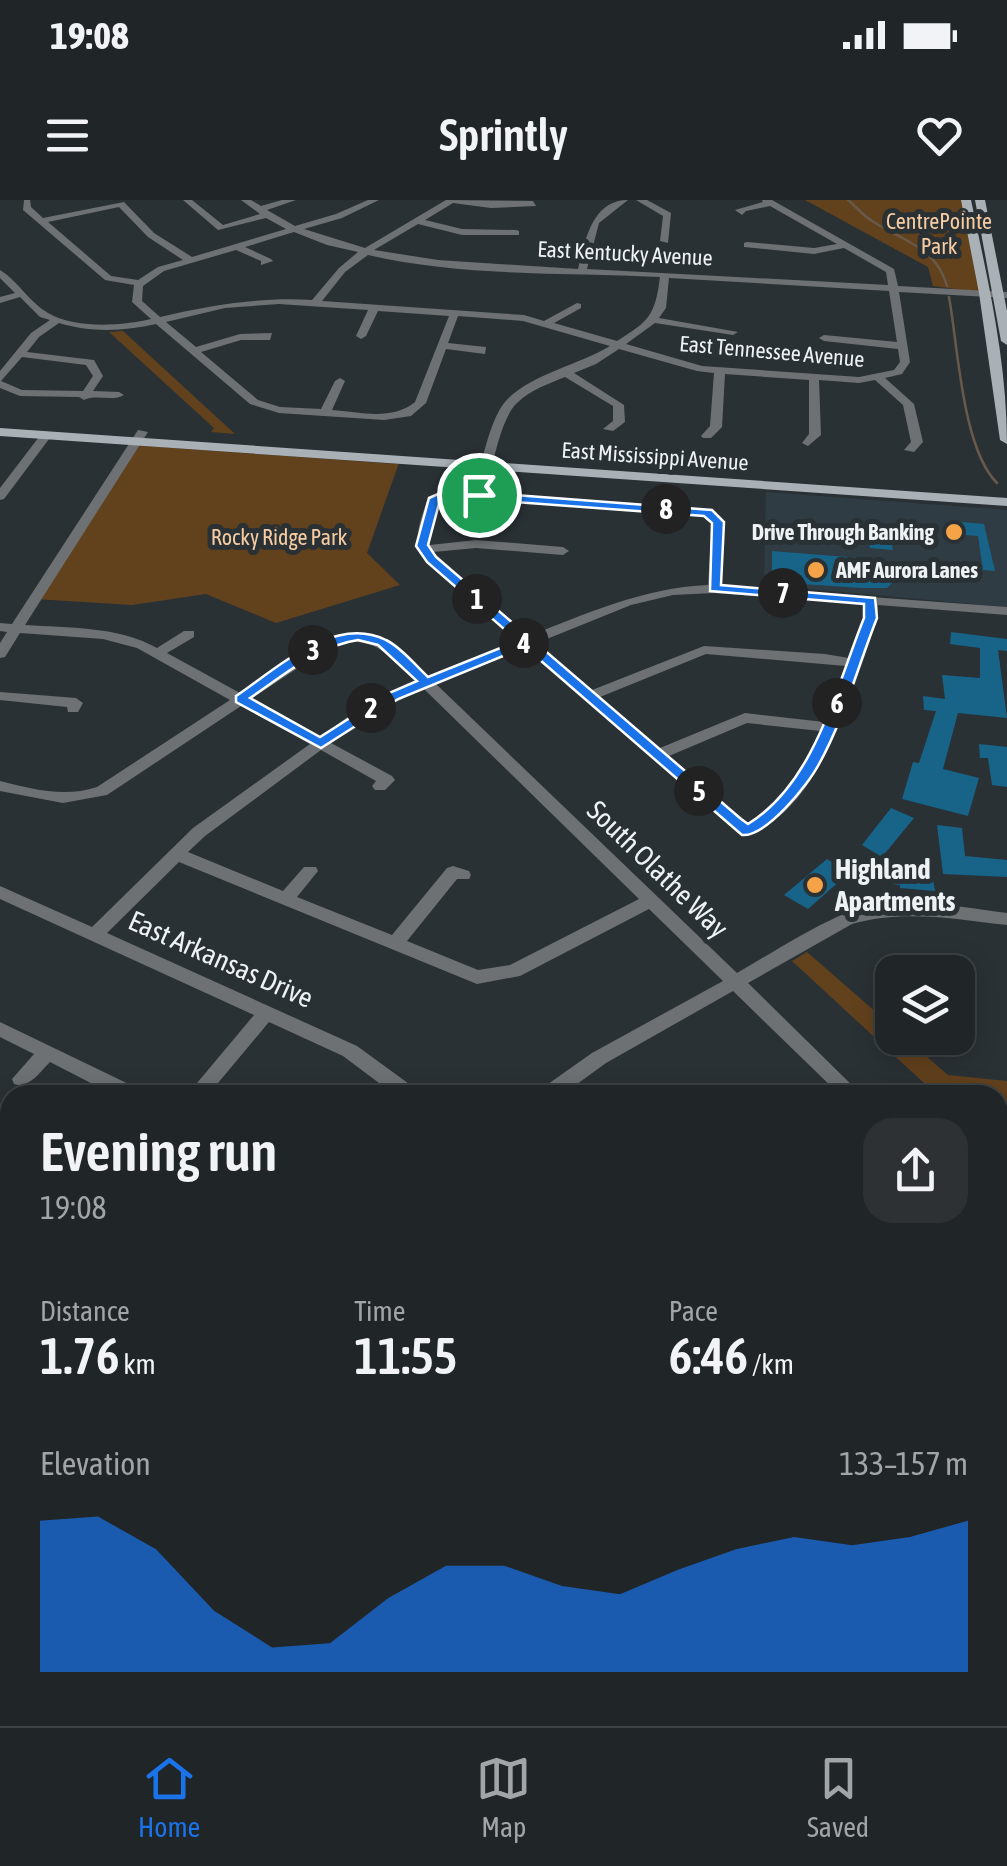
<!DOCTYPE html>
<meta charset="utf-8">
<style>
body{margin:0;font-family:"Asap Condensed",sans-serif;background:#2d3134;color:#f1f3f6;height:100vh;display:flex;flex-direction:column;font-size:38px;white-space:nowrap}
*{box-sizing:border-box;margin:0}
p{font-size:32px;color:#a2a5a8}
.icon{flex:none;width:55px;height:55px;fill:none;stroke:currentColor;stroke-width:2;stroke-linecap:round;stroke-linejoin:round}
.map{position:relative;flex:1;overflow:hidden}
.details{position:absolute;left:0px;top:885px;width:1008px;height:642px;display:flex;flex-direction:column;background:#202528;border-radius:30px 30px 0 0;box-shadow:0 5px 25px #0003,0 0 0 2px #3d4245}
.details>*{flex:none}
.controls{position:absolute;left:875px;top:755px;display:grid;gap:20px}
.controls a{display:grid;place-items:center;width:100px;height:100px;border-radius:20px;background:#202528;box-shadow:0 5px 25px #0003,0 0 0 2px #3d4245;font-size:50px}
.pin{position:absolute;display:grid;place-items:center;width:85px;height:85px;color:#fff;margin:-42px;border:5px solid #fff;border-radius:50%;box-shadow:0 2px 10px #0007}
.km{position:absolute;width:50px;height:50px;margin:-25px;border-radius:50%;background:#222;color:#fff;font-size:28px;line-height:50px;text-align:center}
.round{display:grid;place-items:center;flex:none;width:105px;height:105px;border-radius:30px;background:#2d3134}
.headline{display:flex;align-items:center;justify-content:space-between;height:170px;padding:0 40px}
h1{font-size:55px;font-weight:600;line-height:75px}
.figures{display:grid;grid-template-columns:repeat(3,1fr);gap:15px;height:170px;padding:10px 40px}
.figures div{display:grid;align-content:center}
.figures b{font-size:50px;font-weight:600}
.figures small{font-size:28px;font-weight:400}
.figures p{font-size:28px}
.chart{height:280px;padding:20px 40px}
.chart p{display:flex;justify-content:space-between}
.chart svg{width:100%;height:180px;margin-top:10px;fill:#1a73e8;opacity:.7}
.status{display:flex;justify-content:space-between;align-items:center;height:70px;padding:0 50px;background:#202528;direction:ltr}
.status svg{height:28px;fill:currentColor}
header{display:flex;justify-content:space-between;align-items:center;height:130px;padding:0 40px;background:#202528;font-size:45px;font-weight:600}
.tab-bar{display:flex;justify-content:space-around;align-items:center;height:140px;border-top:2px solid #3d4245;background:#202528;font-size:28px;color:#a2a5a8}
.tab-bar a{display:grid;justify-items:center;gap:5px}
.tab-bar .on{color:#1a73e8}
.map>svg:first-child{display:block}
</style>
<div class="status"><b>19:08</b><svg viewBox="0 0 49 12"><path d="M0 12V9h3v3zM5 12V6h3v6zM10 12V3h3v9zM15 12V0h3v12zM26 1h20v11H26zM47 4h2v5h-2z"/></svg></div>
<header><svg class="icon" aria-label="menu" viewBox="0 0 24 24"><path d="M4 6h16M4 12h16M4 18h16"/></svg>Sprintly<svg class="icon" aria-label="heart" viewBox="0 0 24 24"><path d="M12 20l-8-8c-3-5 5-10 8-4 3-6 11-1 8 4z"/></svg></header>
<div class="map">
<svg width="1007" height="1526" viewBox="0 0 1007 1526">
<rect width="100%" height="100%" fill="#2a3135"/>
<!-- built -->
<path fill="#2f3c44" d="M766,292L1007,310V407L764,385Z
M628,1518H986L987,1526H627Z"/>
<!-- green -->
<path fill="#62411d" d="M805,0H966L985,93L933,86L928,67Z
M123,131L235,234L211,232L214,228L109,132Z
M136,241L146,246L396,264L400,260L367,353L400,385L276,423L206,394L132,405L35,399Z
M807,752L892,826V838H905L948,875L1007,881V960L998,951V895H937L792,761Z"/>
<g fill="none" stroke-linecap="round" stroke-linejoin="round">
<!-- stream -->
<path stroke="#68594a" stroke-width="2.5" d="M848,0C856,7 863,15 872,21C903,41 936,47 947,86
M949,97C958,146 962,248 997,283"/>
</g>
<!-- building -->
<path fill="#176488" d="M961,322L984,324L995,371L983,370L978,336L964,335Z
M867,328L889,329L893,350L870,348Z
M772,351L860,358L861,370L890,372L894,381L887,388H862L772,382Z
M951,432L1007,439V451L998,450L1007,518L958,513L943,569L979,578L968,616L902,599L913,562L919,563L936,511L924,510L923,496L945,499L942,475L980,478V448L950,444Z
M979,544L1007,547V587L992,585L988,558H980Z
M891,608L914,618L882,657L862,645Z
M937,625L962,628L965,656L1007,660V677L943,674Z
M827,659L850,672L808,709L784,695Z
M917,671L932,673L935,691L900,688V685L893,684L892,672L918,675Z"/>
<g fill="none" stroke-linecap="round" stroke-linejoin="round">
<!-- minor -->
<path fill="#6d7173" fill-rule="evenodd" d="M24,0H30L31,7L43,18L124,2L154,33L192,57L286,29L266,18L218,30L183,0H192L223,25L260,14L241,0H251L261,6L282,0H296L267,10L295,26L336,14L368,0H379L342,18L304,29L365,48L446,0L533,1L536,6L491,8L453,3L425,20L462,29L516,30L519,31V35H462L418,24L374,50L438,60L578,69C585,41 592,0 628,0L599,23L587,69L888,85L886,72L844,48L814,54L744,47V43L747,42L814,48L837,44L770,6L746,11L742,15L735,10L763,2L762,0H772L894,69L898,86L1007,92V98L899,92L910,162L902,174L885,178L914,204L923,242L914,252L904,250L911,242L903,205L875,180L859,183L819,180L821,235L808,246L802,243L809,234V180L725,174L722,227L711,238H703L701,236L710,226L714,173L697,171L619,149L596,164L574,173L624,205L625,222L613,231L603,229L613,221V206L565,177C548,184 530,190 517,203C500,219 492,269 486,292L712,310L724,323L721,386L1007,407V415L878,405V418C854,482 829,584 769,624C759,630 753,637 741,635L526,448L436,484L737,773C770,754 804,732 839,716C891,693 953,706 1007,713V725C955,719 903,709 852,724L748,783L862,895H840L733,791L606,863L562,895H538L541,889L592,853L723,781L649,709L520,776L477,784L179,662L107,733L357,846L416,889L419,895H395L343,856L269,822L208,895H187L254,815L0,699V686L92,727L193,628L310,544L241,506L107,595L63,603L0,591V581C32,589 64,598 97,587L230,500L137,448L103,439L20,433L5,457L0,458V443L7,432L0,431V423L12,424L138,230L148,232L25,425C68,428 118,426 157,448L184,431H194V437L167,453L240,493C281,466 335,415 387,441C403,448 416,465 428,477L518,441L426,362C412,341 419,324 427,301L447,289L474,291C481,267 489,221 505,202C528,175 579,165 610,146L523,121L458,116L448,143L486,147L485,154L446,149L426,203L411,216L384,220L279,213L250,204L156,124C125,131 91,133 59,123L39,137L27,152L94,160L103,176L93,191L119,192L124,195C113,202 96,194 84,200L79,197L20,196L0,188V171L31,133L50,120L40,117L20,97L0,103V97L15,93L0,78V70C18,81 30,103 48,113C76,129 121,126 151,119L132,102L134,85L105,80L23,10ZM119,7L148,37L183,60L158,67L138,80L111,76L48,22ZM294,32L327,45L358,52L339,68L312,100C259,97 212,105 160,117L142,101L143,86L164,71L236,50L261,61V65L273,61L271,59L245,47ZM368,55C463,77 563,72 660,77C655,116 649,121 617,141L554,123L581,108V104L577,103L544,121L524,115L322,101L345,72ZM669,78L889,91L897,142L824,135L819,138L824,141L898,149L900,162L894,170L859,177L702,166L626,144L655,123L733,135L738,132L659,118L666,108ZM279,104L368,110L356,136L361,139L366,136L378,111L449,116L415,202C392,221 360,212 332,210L345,181L340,178L335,181L321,209L280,207L258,200L201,152L241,140H270L272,133L240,134L196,147L166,122L225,108ZM22,157L86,165L93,176L83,191L22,190L1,181ZM449,297L704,316L712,324L708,385C643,388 588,413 529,436L433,352L476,348L563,355L569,351L563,347L476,340L430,345V332L438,303ZM714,393L864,404V418L849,458L825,454L704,446L592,490L537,443L631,405L673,395ZM347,442C379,439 395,461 417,482L360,508L320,537L251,499L325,450ZM706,454L846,466L824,522L745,513L660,548L600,497ZM424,489L639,699L510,765L478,770L407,741L457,679H469L471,675L469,671L453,666L447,668L392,735L297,697L318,671L316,667H304L283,691L188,652L205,636L321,550L376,581L372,586L375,590H385L395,580L392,576L331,543L370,514ZM747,523L820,531C804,568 782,600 748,623L669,556Z
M636,0H647L671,13L668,43L660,41L663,16Z
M42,233L52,235L4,299L0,300V288Z
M0,492L76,498L83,503L78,512H68L67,507L0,500Z
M0,822L139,889L142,895H114L50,862C40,872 29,889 14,884L12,879L34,854L0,837Z
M0,1009L10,1010V1028L0,1027Z
M998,1027L1007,1031V1054L998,1049Z
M998,1131L1007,1132V1152L998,1151Z
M0,1166L10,1168V1190L0,1188Z
M10,1347V1393L0,1399V1354Z
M155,1518H181L178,1526H152Z
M379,1518H405L404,1526H378Z
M595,1518H621L620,1526H594Z"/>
<!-- major -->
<path fill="#aab1b6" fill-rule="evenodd" d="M961,0H971C988,81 1007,161 1007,244L1000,240L979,93Z
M975,0H985L1007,111V145L1001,141Z
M0,228L1007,298V306L0,236Z"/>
</g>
<!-- route -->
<path fill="#1a73e8" stroke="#fff" stroke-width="2.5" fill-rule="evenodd" d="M447,290L712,310L724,322L721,385L875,398L877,418C858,466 844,519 819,564C808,585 766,637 742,635L525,447L398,499L321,548L236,502V496C276,469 334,414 386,440C401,447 416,466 428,477L518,441L427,362L416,346L429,298ZM448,297L704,316L712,323L710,391L864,404V418C836,487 815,583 748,624L741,619L436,357L428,345L440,300ZM358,440L378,445L417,481L389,493L320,537L250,498C283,476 317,446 358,440Z"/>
<!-- markers -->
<g fill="#f5a346" stroke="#2a3135" stroke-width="4">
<circle cx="954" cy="332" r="10"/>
<circle cx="816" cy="370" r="10"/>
<circle cx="815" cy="685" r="10"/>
</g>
<g text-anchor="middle" stroke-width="10" stroke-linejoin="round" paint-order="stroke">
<!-- far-park labels -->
<g font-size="22" fill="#f7cca2" stroke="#2a3135">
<text x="939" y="29">CentrePointe<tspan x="939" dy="25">Park</tspan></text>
<text x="279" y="345">Rocky Ridge Park</text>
</g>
<!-- far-street labels -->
<g font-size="22" fill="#eef2f5" stroke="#2a3135">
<text transform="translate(625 53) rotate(3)" y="8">East Kentucky Avenue</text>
<text transform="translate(772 151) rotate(5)" y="8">East Tennessee Avenue</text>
<text transform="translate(655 256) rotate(4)" y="8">East Mississippi Avenue</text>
</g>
<!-- far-poi labels -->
<g font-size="22" font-weight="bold" fill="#eef2f5" stroke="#2a3135" text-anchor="end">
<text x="934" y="340">Drive Through Banking</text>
<text x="836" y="378" text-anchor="start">AMF Aurora Lanes</text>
</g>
<!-- street labels -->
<g font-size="28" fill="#eef2f5" stroke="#2a3135">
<text transform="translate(658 669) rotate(44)" y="10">South Olathe Way</text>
<text transform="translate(221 759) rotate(24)" y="10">East Arkansas Drive</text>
</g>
<!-- poi labels -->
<g font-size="28" font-weight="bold" fill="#eef2f5" stroke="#2a3135" text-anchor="start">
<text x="835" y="679">Highland<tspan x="835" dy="32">Apartments</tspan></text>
</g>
</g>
</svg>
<div class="controls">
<a><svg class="icon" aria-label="layers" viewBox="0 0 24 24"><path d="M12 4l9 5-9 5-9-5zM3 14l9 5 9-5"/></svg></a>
</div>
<div class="pin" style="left:479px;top:295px;background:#1e9e55"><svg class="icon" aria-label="arrive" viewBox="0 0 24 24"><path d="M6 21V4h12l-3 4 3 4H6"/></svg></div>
<b class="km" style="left:477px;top:399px">1</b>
<b class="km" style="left:371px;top:508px">2</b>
<b class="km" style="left:313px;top:450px">3</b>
<b class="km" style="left:524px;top:443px">4</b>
<b class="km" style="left:699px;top:591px">5</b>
<b class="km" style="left:837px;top:503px">6</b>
<b class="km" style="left:783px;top:393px">7</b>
<b class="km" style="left:666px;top:309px">8</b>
<section class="details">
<div class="headline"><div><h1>Evening run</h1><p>19:08</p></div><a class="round"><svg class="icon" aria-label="share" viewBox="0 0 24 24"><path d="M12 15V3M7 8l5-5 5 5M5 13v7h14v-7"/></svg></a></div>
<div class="figures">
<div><p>Distance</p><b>1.76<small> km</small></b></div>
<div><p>Time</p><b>11:55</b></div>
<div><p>Pace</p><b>6:46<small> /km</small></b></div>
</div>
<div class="chart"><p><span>Elevation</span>133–157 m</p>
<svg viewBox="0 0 160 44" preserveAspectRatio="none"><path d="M0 44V7L10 6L20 14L30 29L40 38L50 37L60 26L70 18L80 18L90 23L100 25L110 19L120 14L130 11L140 13L150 11L160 7V44z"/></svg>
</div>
</section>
</div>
<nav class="tab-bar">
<a class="on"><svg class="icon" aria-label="home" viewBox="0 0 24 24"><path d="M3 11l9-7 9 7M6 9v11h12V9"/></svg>Home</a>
<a><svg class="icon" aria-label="map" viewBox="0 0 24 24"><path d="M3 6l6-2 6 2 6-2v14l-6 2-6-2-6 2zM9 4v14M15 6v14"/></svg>Map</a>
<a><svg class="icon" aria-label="saved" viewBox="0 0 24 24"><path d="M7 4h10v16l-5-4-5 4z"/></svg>Saved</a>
</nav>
